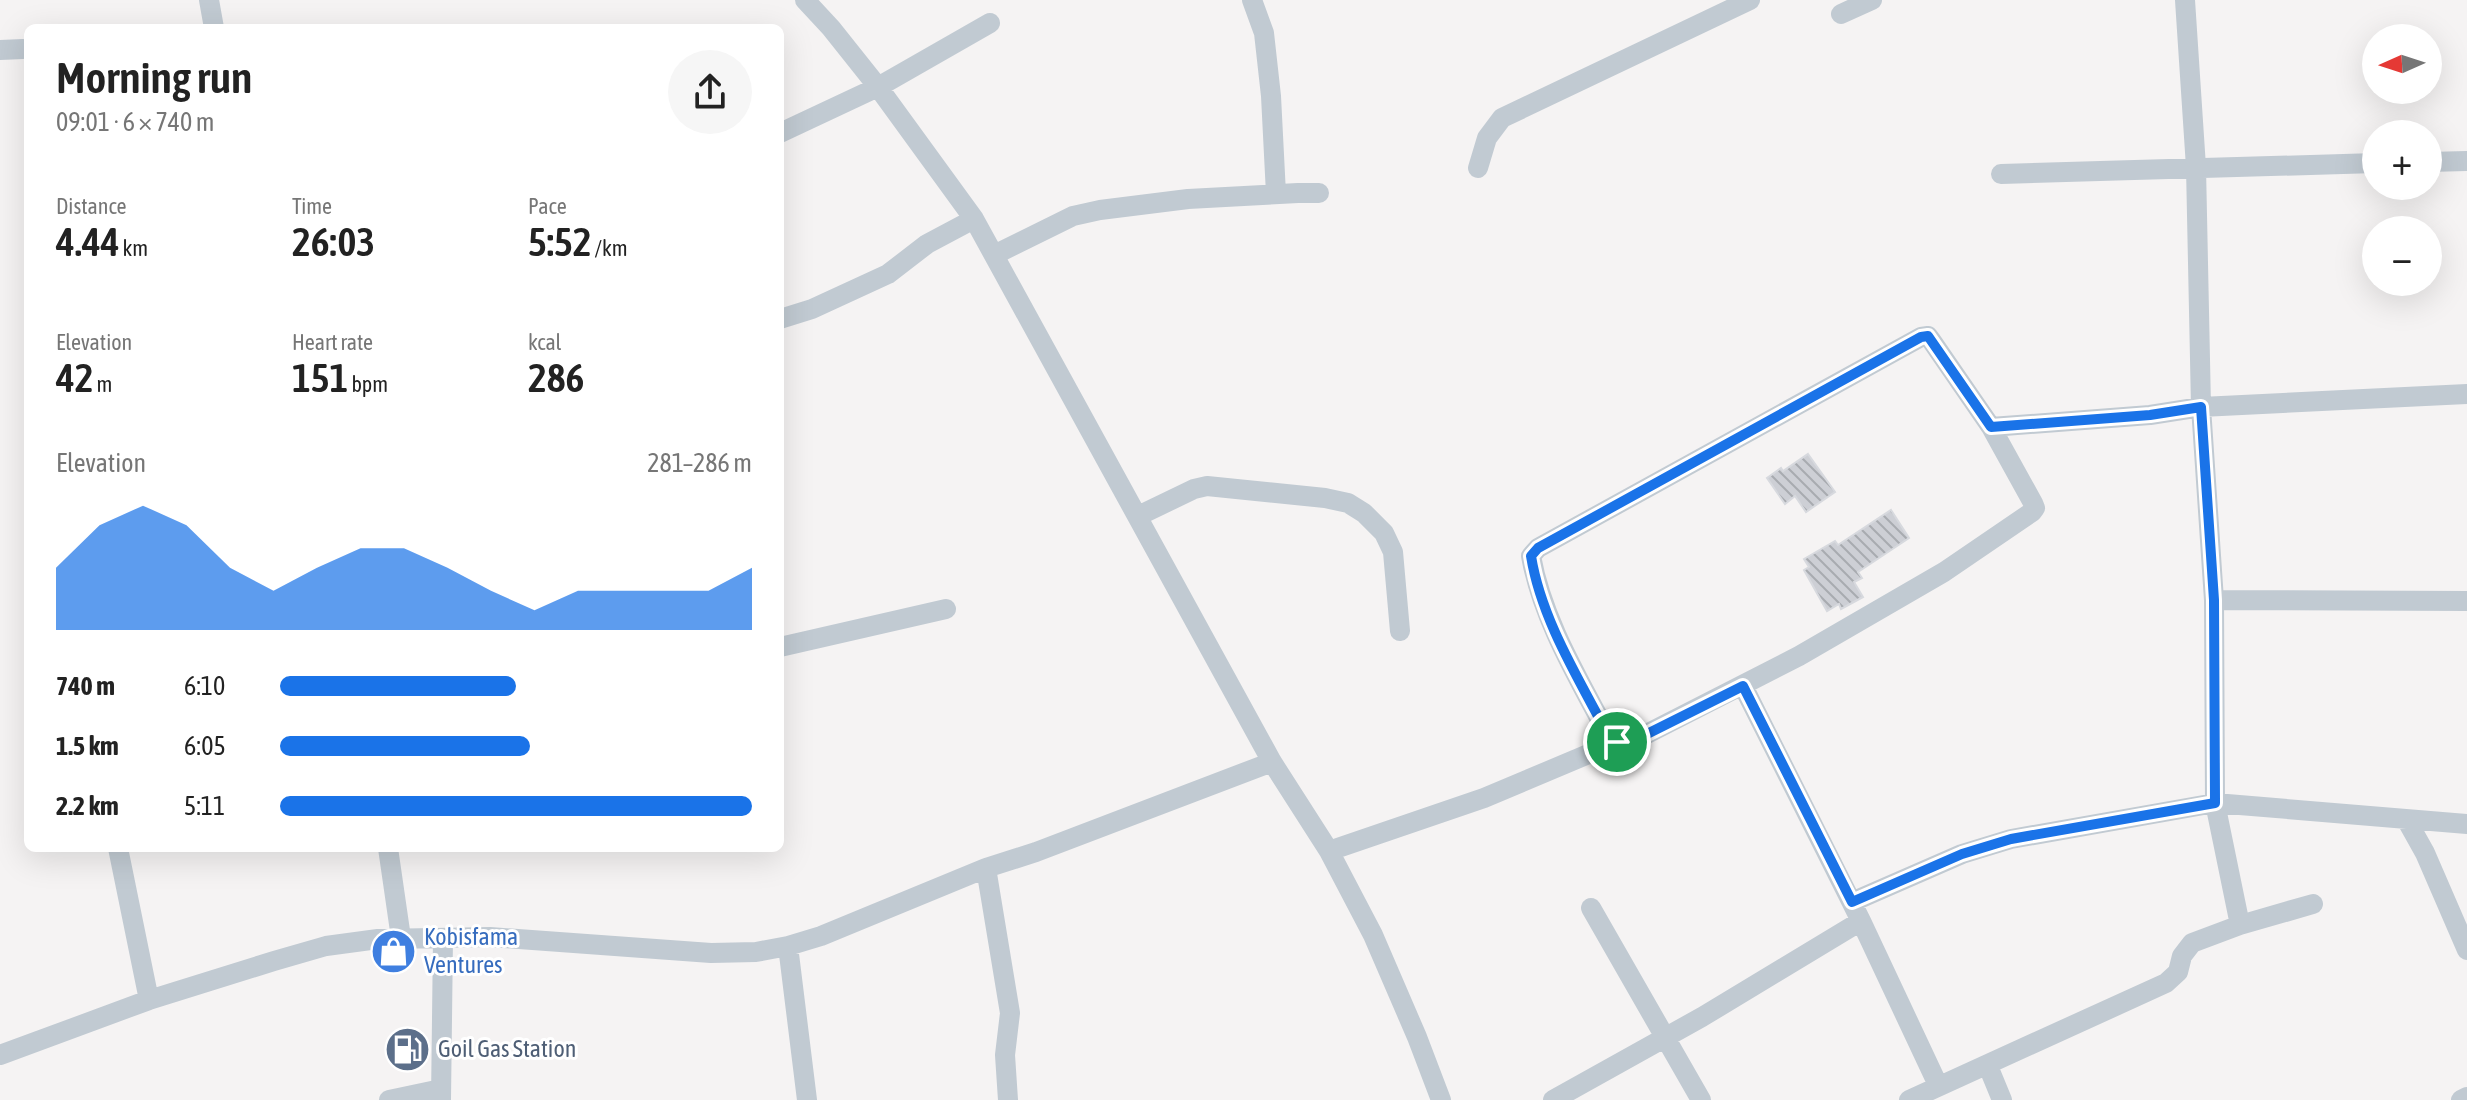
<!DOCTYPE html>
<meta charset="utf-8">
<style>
body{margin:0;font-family:"Asap Condensed",sans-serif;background:#f6f6f6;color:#222;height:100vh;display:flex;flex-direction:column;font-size:30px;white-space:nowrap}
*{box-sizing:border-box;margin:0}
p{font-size:26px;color:#767676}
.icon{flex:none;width:44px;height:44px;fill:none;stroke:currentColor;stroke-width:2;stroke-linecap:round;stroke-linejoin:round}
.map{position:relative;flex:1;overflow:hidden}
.panel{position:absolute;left:24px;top:24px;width:760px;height:828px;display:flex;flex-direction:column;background:#fff;border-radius:12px;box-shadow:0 8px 32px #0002}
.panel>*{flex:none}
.needle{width:52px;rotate:267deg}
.controls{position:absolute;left:2362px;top:24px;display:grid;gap:16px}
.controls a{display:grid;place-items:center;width:80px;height:80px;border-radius:50%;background:#fff;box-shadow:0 8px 32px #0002;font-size:40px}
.pin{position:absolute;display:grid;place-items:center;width:68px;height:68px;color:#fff;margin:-34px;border:4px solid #fff;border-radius:50%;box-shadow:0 2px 8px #0007}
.round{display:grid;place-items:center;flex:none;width:84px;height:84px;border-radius:42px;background:#f6f6f6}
.head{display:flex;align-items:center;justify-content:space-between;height:136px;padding:0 32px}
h1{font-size:44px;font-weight:600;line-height:60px}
.figures{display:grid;grid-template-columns:repeat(3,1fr);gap:12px;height:136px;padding:8px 32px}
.figures div{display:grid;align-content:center}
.figures b{font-size:40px;font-weight:600}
.figures small{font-size:22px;font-weight:400}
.figures p{font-size:22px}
.chart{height:224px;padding:16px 32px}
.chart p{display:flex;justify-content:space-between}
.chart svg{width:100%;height:144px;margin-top:8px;fill:#1a73e8;opacity:.7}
ul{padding:0 32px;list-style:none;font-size:26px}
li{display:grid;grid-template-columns:128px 96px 1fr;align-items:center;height:60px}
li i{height:20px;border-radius:10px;background:#1a73e8}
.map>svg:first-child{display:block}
</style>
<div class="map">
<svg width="2467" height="1100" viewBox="0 0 2467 1100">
<defs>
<pattern id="building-back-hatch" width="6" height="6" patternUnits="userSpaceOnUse" patternTransform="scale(2)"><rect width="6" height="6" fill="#cdcfd5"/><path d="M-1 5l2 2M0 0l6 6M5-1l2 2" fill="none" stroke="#a8abb0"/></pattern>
</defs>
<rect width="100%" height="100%" fill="#f5f3f3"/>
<!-- building -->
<path fill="url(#building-back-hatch)" stroke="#d7d9de" stroke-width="2" d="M1808,454L1835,492L1806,512L1795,496L1785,504L1767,478L1781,468L1783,471Z
M1891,510L1909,538L1858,572L1862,578L1854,582L1863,597L1841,609L1839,604L1827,611L1804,570L1809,567L1804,559L1835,541L1838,545Z"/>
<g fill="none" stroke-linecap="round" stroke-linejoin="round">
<!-- minor -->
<path stroke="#c1cad2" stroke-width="20" d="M209,0L214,28
M805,0L831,28L878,87L974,219L1272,762L1329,851L1373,935L1417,1037L1441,1100
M1252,0L1264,33L1271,96L1276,194
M2185,0L2196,167L2201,407L2214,600L2215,803L2240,925
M1841,14L1872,0
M0,50L23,49
M780,133L878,87L990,23
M2428,162L2467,161
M1478,168L1487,138L1502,118L1750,0
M2001,174L2376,163
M994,255L1073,216L1100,210L1188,199L1298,193H1319
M780,319L812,309L888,274L927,244L974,219
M1991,427L1931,340L1928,336L1921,337L1538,548L1531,556C1542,618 1577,676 1606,731L1617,742H1631L1799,656L1944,572L2032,512L2035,508L2033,503L1991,427L2150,415L2201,407L2467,394
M1138,516L1194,489L1207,486L1325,498L1348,503L1364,513L1384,533L1393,552L1400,631
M2214,600L2467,601
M780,647L946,609
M1743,686L1861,921L1938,1085
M2406,819L2425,853L2467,950
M118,848L149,1000
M388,848L401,938
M1329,851L1484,798L1617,742
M986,868L1010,1013L1005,1055L1008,1100
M1852,902L1962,854L2011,839L2215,803L2467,824
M1591,908L1701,1100
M788,946L807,1100
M0,1055L149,1000L274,961L326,946L378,939L490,937L711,953L756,952L788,946L821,936L986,868L1036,852L1272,762
M1988,1066L2002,1100
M389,1100L441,1089
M441,1100L443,938
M1553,1100L1702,1017L1861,921
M1909,1100L2166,983L2178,972L2182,956L2192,943L2240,925L2313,904
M2461,1100L2467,1097"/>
</g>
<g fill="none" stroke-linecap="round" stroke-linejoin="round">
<defs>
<path id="route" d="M1928,336L1991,427L2150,415L2201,407L2214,600L2215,803L2011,839L1962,854L1852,902L1743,686L1631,742H1617L1606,731C1577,676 1541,618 1531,556L1538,548L1921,337Z"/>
</defs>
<!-- route casing -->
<use href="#route" stroke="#fff" stroke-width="16"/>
<!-- route -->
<use href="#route" stroke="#1a73e8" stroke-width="10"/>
</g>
<!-- icons -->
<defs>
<symbol id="shop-disc" viewBox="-11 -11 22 22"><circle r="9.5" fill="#3f7fe0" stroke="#fff"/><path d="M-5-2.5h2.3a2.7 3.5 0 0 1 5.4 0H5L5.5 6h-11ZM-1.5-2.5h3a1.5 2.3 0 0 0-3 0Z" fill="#fff"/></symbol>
<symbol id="fuel-disc" viewBox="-11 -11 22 22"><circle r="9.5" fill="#5c6f8a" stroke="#fff"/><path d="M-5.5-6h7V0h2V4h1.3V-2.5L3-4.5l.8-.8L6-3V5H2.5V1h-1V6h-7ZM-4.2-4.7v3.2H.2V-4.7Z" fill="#fff"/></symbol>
</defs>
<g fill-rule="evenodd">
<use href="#shop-disc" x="368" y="926" width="51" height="51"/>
<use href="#fuel-disc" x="382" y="1024" width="51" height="51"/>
</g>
<g text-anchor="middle" stroke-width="6" stroke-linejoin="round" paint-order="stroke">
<!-- shop labels -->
<g font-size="24" fill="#366cbe" stroke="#fff" text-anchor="start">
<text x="424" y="945">Kobisfama<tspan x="424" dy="28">Ventures</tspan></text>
</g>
<!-- service labels -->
<g font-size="24" fill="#4e5e75" stroke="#fff" text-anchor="start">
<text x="438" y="1057">Goil Gas Station</text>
</g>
</g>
</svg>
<div class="controls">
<a><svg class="needle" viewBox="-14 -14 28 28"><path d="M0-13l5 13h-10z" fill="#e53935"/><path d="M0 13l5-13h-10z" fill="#767676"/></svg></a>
<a>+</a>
<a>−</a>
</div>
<div class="pin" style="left:1617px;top:742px;background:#1e9e55"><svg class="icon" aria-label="arrive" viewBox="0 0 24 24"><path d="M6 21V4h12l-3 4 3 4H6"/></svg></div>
<section class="panel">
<div class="head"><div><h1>Morning run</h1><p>09:01 · 6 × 740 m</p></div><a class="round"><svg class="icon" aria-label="share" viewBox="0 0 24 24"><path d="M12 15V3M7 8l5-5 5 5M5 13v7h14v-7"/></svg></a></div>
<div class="figures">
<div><p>Distance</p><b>4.44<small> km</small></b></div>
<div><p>Time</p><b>26:03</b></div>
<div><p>Pace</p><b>5:52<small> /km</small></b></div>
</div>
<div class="figures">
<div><p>Elevation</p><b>42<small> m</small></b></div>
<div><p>Heart rate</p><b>151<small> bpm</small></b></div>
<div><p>kcal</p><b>286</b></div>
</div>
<div class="chart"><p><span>Elevation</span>281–286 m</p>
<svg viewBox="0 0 160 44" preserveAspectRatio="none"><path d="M0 44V25L10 12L20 6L30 12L40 25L50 32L60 25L70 19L80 19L90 25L100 32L110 38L120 32L130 32L140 32L150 32L160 25V44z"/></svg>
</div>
<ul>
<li><b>740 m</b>6:10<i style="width:50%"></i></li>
<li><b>1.5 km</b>6:05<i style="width:53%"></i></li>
<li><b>2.2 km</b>5:11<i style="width:100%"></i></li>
</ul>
</section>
</div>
